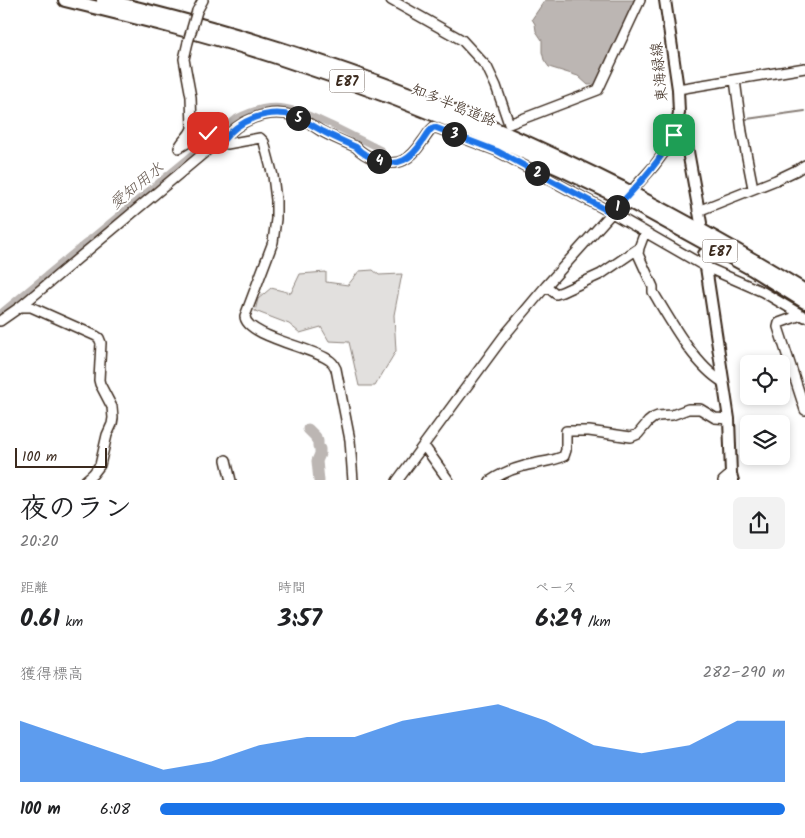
<!DOCTYPE html>
<html lang="ja">
<meta charset="utf-8">
<style>
body{margin:0;font-family:Kalam,"Klee One",sans-serif;background:#f2f2f2;color:#202124;height:100vh;display:flex;flex-direction:column;font-size:19px;white-space:nowrap}
*{box-sizing:border-box;margin:0}
p{font-size:16px;color:#757577}
.icon{flex:none;width:28px;height:28px;fill:none;stroke:currentColor;stroke-width:2;stroke-linecap:round;stroke-linejoin:round}
.map{position:relative;height:480px;overflow:hidden}
.details{display:flex;flex-direction:column;background:#fff;flex:1}
.details>*{flex:none}
.controls{position:absolute;left:740px;top:355px;display:grid;gap:10px}
.controls a{display:grid;place-items:center;width:50px;height:50px;border-radius:8px;background:#fff;box-shadow:0 2px 8px #0003;font-size:25px}
.scale{position:absolute;left:15px;bottom:12px;width:92px;box-sizing:border-box;padding-left:5px;border:2px solid #3b2a1e;border-top:0;font-size:14px;line-height:18px;white-space:nowrap;color:#3b2a1e;-webkit-text-stroke:4px #fff;paint-order:stroke}
.pin{position:absolute;display:grid;place-items:center;width:42px;height:42px;color:#fff;margin:-21px;border-radius:10px;box-shadow:0 2px 8px #0006}
.km{position:absolute;width:25px;height:25px;margin:-12px;border-radius:50%;background:#222;color:#fff;font-size:14px;line-height:25px;text-align:center}
.round{display:grid;place-items:center;flex:none;width:52px;height:52px;border-radius:8px;background:#f2f2f2}
.overview{display:flex;align-items:center;justify-content:space-between;height:85px;padding:0 20px}
h1{font-size:28px;font-weight:600;line-height:38px}
.figures{display:grid;grid-template-columns:repeat(3,1fr);gap:8px;height:85px;padding:5px 20px}
.figures div{display:grid;align-content:center}
.figures b{font-size:25px;font-weight:600}
.figures small{font-size:14px;font-weight:400}
.figures p{font-size:14px}
.chart{height:140px;padding:10px 20px}
.chart p{display:flex;justify-content:space-between}
.chart svg{width:100%;height:90px;margin-top:5px;fill:#1a73e8;opacity:.7}
ul{padding:0 20px;list-style:none;font-size:16px}
li{display:grid;grid-template-columns:80px 60px 1fr;align-items:center;height:38px}
li i{height:12px;border-radius:6px;background:#1a73e8}
.map>svg:first-child{display:block}
</style>
<div class="map">
<svg width="805" height="481" viewBox="0 0 805 481">
<rect width="100%" height="100%" fill="#fff"/>
<filter id="ink" filterUnits="userSpaceOnUse"><feTurbulence type="fractalNoise" baseFrequency=".02" numOctaves="2"/><feDisplacementMap in="SourceGraphic" scale="10" xChannelSelector="R" yChannelSelector="G"/><feConvolveMatrix kernelMatrix="1 2 1 2 8 2 1 2 1" color-interpolation-filters="sRGB"/></filter>
<g filter="url(#ink)">
<!-- green -->
<path fill="#e2e0de" stroke="#8e857e" d="M373,270L379,275L402,274L394,315L396,351L375,386H359L349,342L329,341L321,327L300,333L289,324L255,311L258,299L271,288L291,293L300,274L326,272V282L348,285L359,271Z"/>
<!-- water -->
<path fill="#bcb6b3" stroke="#887e77" d="M545,0H637L599,84L588,85L578,76L549,67L544,60L542,52V40L536,31L535,24L532,19Z"/>
<g fill="none" stroke-linecap="round" stroke-linejoin="round">
<!-- stream -->
<path stroke="#887e77" stroke-width="2" d="M747,119L805,111"/>
<!-- canal -->
<path stroke="#bcb6b3" stroke-width="6" d="M0,313L236,118C275,97 297,109 334,126C350,134 366,142 382,150"/>
<!-- river -->
<path stroke="#bcb6b3" stroke-width="11" d="M308,429L316,437V439L318,441V446L320,449V454L317,461L319,481"/>
<defs>
<path id="minor" d="M391,0L462,40L487,67L496,86L509,124L598,90L640,0
M197,11L203,0
M188,42L184,59L191,97L192,128C190,136 182,140 179,148L205,132L207,133L216,143
M735,80L742,132L753,188
M678,89L805,68
M222,142C238,120 268,108 294,116C304,120 312,125 321,131C332,137 344,142 356,147C362,154 371,158 379,161C399,167 411,159 422,142C426,137 429,131 434,127L497,151L612,213L706,267L763,292L805,317
M698,211L776,180L797,170L805,165
M645,232L639,248L638,254L653,287V292C670,320 695,366 723,382
M546,286L556,294L562,292L601,274L639,248
M20,307H31L96,336L99,338L101,343L99,380L100,384L112,407L113,418L112,424L107,435L100,465L93,474L85,481
M801,315L779,323L778,327L805,410
M0,321L20,307L216,143L222,142L227,144L260,138L264,142L273,176L276,200V219L273,242L245,316C245,336 314,348 329,360C333,362 334,365 336,369L350,440L353,481
M423,446L427,450L449,481
M226,460L231,481
M397,481L504,336L546,286L654,166L665,151L674,135
M490,481C501,474 512,469 524,466C537,462 552,462 564,456L566,450V431H589L631,437L638,434L648,422L653,418L658,416L672,415L688,409H700L715,418L729,419
M723,481L731,474"/>
<path id="major" d="M665,0L678,89L679,113L674,135L683,141L687,146L701,223
M704,254L729,419L731,474L733,481"/>
<path id="highway" d="M65,0C135,17 205,34 273,56C391,94 505,141 617,196
M103,0C150,11 196,23 242,37C373,76 501,127 622,188
M639,197C695,226 751,258 805,291
M634,204L752,269L805,302"/>
</defs>
<!-- minor casing -->
<use href="#minor" stroke="#3b2a1e" stroke-width="12"/>
<!-- major casing -->
<use href="#major" stroke="#3b2a1e" stroke-width="14"/>
<!-- highway casing -->
<use href="#highway" stroke="#3b2a1e" stroke-width="16"/>
<!-- minor -->
<use href="#minor" stroke="#fff" stroke-width="9"/>
<!-- major -->
<use href="#major" stroke="#fff" stroke-width="10"/>
<!-- highway -->
<use href="#highway" stroke="#fff" stroke-width="12"/>
<defs>
<path id="minor-bridge" d="M188,42L197,11"/>
<path id="highway-bridge" d="M622,188L639,197
M617,196L634,204"/>
</defs>
<!-- minor-bridge casing -->
<use href="#minor-bridge" stroke="#3b2a1e" stroke-width="12" stroke-linecap="butt"/>
<!-- highway-bridge casing -->
<use href="#highway-bridge" stroke="#3b2a1e" stroke-width="16" stroke-linecap="butt"/>
<!-- minor-bridge -->
<use href="#minor-bridge" stroke="#fff" stroke-width="9"/>
<!-- highway-bridge -->
<use href="#highway-bridge" stroke="#fff" stroke-width="12"/>
</g>
</g>
<g fill="none" stroke-linecap="round" stroke-linejoin="round" filter="url(#ink)">
<defs>
<path id="route" d="M208,133L216,143L222,142C238,120 268,108 294,116C305,120 314,127 324,132C335,138 345,142 356,147C362,154 371,158 379,161C399,167 411,159 422,142C426,137 428,131 434,127L497,151L612,213C635,188 658,165 674,135"/>
</defs>
<!-- route casing -->
<use href="#route" stroke="#fff" stroke-width="10"/>
<!-- route -->
<use href="#route" stroke="#1a73e8" stroke-width="6"/>
</g>
<g text-anchor="middle" stroke-width="4" stroke-linejoin="round" paint-order="stroke">
<!-- shield labels -->
<g fill="#fff" stroke="#766a62" stroke-width="1">
<rect x="329.5" y="69.5" width="35" height="23" rx="4"/>
<rect x="702.5" y="239.5" width="35" height="23" rx="4"/>
</g>
<g font-size="14" font-weight="bold" fill="#3b2a1e">
<text x="347" y="86">E87</text>
<text x="720" y="256">E87</text>
</g>
<!-- street labels -->
<g font-size="15" fill="#3b2a1e" stroke="#fff">
<text transform="translate(659 72) rotate(-96)" y="5">東海緑線</text>
<text transform="translate(454 105) rotate(22)" y="5">知多半島道路</text>
</g>
<!-- water labels -->
<g font-size="16" font-style="italic" fill="#685b52" stroke="#fff">
<text transform="translate(136 185) rotate(-39)" y="6">愛知用水</text>
</g>
</g>
</svg>
<div class="controls">
<a><svg class="icon" aria-label="locate" viewBox="0 0 24 24"><circle cx="12" cy="12" r="6"/><path d="M12 2v4M12 18v4M2 12h4M18 12h4"/></svg></a>
<a><svg class="icon" aria-label="layers" viewBox="0 0 24 24"><path d="M12 4l9 5-9 5-9-5zM3 14l9 5 9-5"/></svg></a>
</div>
<div class="scale">100 m</div>
<div class="pin" style="left:674px;top:135px;background:#1e9e55"><svg class="icon" aria-label="arrive" viewBox="0 0 24 24"><path d="M6 21V4h12l-3 4 3 4H6"/></svg></div>
<div class="pin" style="left:208px;top:133px;background:#d93025"><svg class="icon" aria-label="check" viewBox="0 0 24 24"><path d="M5 12l5 5 9-10"/></svg></div>
<b class="km" style="left:617px;top:207px">1</b>
<b class="km" style="left:537px;top:173px">2</b>
<b class="km" style="left:454px;top:134px">3</b>
<b class="km" style="left:379px;top:161px">4</b>
<b class="km" style="left:298px;top:118px">5</b>
</div>
<section class="details">
<div class="overview"><div><h1>夜のラン</h1><p>20:20</p></div><a class="round"><svg class="icon" aria-label="share" viewBox="0 0 24 24"><path d="M12 15V3M7 8l5-5 5 5M5 13v7h14v-7"/></svg></a></div>
<div class="figures">
<div><p>距離</p><b>0.61<small> km</small></b></div>
<div><p>時間</p><b>3:57</b></div>
<div><p>ペース</p><b>6:29<small> /km</small></b></div>
</div>
<div class="chart"><p><span>獲得標高</span>282–290 m</p>
<svg viewBox="0 0 160 44" preserveAspectRatio="none"><path d="M0 44V14L10 22L20 30L30 38L40 34L50 26L60 22L70 22L80 14L90 10L100 6L110 14L120 26L130 30L140 26L150 14L160 14V44z"/></svg>
</div>
<ul>
<li><b>100 m</b>6:08<i style="width:100%"></i></li>
</ul>
</section>
